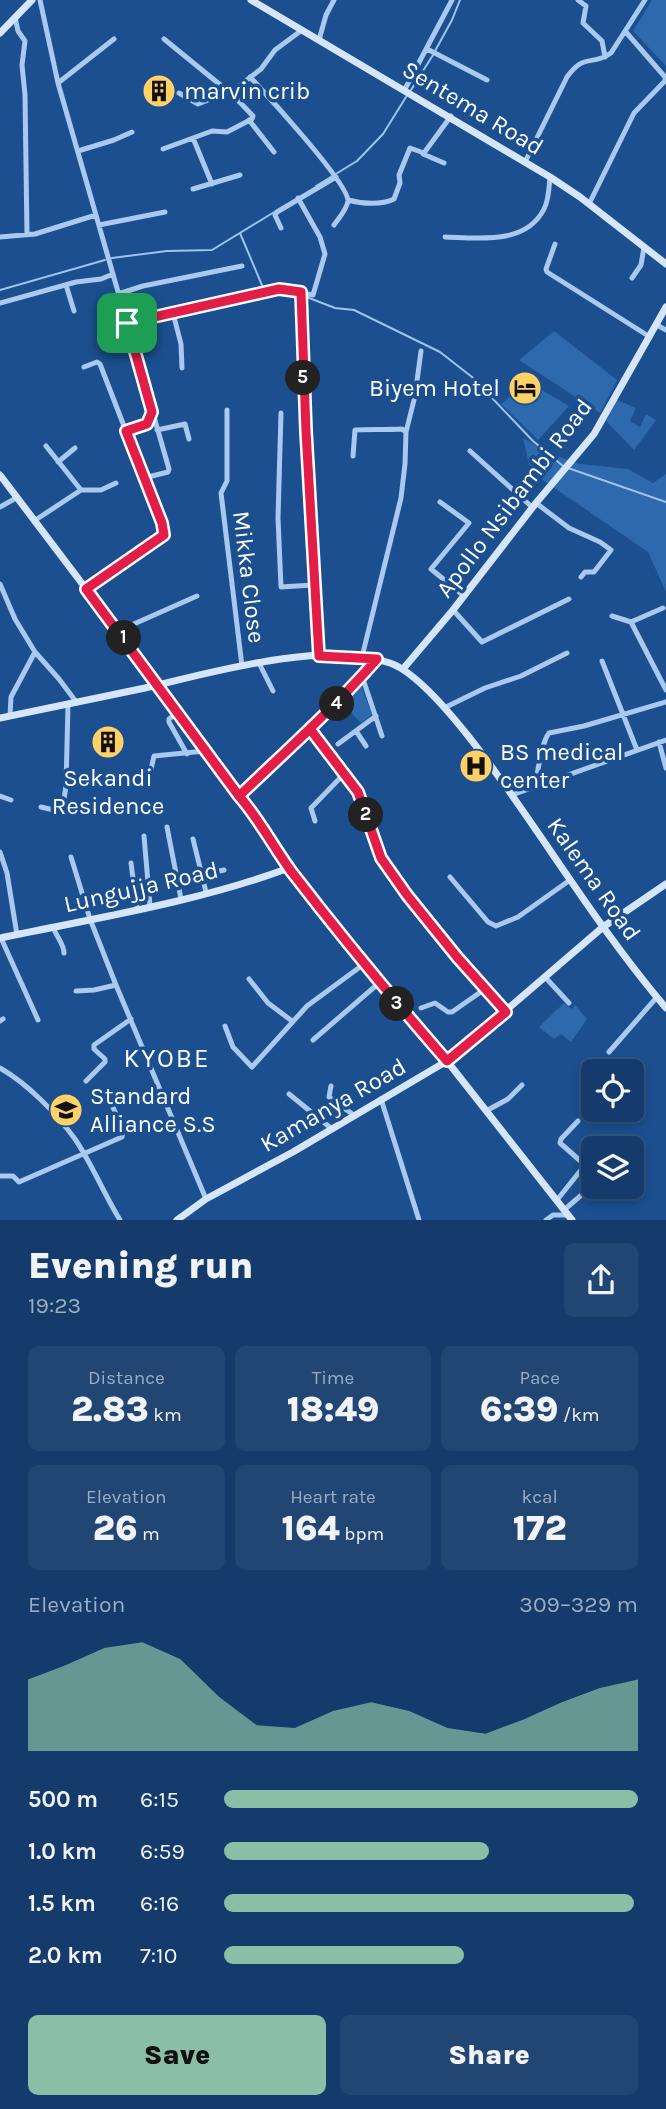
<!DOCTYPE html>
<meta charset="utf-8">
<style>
body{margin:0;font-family:Karla,sans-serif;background:#214673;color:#f1f3f6;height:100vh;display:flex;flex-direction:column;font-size:26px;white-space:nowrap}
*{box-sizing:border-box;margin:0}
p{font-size:23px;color:#9dadc1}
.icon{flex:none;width:38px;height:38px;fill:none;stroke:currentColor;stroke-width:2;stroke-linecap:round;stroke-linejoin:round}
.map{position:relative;height:1220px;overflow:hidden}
.drawer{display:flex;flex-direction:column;background:#143b6b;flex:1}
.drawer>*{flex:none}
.controls{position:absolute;left:581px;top:1059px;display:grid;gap:14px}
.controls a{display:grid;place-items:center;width:63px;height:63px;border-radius:10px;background:#143b6b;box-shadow:0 4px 10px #0003,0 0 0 2px #33557e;font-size:35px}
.pin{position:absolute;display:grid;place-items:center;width:60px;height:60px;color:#fff;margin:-30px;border-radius:14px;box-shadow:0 4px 10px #0006}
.km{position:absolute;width:35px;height:35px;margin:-18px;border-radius:50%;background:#222;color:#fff;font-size:19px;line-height:35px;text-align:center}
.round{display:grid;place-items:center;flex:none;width:74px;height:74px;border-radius:10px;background:#214673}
.overview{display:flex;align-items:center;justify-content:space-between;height:119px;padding:0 28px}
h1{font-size:38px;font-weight:800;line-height:52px}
.metrics{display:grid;grid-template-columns:repeat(3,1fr);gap:10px;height:119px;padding:7px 28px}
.metrics div{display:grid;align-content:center;border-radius:10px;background:#214673;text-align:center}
.metrics b{font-size:35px;font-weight:800}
.metrics small{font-size:19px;font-weight:400}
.metrics p{font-size:19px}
.chart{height:196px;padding:14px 28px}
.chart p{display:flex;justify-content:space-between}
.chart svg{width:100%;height:126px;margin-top:7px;fill:#8abfa5;opacity:.7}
.button{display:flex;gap:14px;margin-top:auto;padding:14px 28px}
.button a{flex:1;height:80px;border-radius:10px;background:#8abfa5;color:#111;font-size:28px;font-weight:800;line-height:80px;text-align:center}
.button a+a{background:#214673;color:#f1f3f6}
ul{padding:0 28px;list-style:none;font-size:23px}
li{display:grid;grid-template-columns:112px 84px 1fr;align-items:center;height:52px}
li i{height:18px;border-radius:9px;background:#8abfa5}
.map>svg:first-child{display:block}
</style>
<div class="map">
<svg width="666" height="1220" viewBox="0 0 666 1220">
<rect width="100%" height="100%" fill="#1b4f8f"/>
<!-- green -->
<path fill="#2e69ad" d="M652,0H666V66L633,31Z
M554,331L617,380L600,413L519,360Z
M540,389L569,406L538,440L501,404L512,395L524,403Z
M617,400L636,408L630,421L640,427L646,414L656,420L634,450L606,421Z
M523,438L554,455L580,464L628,469L653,483L666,474V592L648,552L531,472Z
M361,685L372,715L361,723L342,703Z
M564,1003L572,1009L575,1005L587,1019L571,1042L561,1034L554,1039L539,1027Z"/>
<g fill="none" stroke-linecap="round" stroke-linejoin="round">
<!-- stream -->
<path stroke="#9cc4f0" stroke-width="2" d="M435,51L452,20L460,0
M411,90L433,55
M316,186L357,161L383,134L406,97
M240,233L264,290
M112,258L167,251L212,250L276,211
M0,290L105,260
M266,295L285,293
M304,296L335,308L354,310L440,352L472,377L533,441L563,466
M568,468L666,502"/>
<!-- street -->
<path stroke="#a9c9ee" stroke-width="5" d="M40,0L58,83L169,469L168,472L144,478L162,523L164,535L86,589
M578,0L586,6L583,23L602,41L605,57
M15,17L18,31L25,41L22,65L25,95L27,235
M164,39L229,92
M319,40L326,15L334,0
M427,49L487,80
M250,77C266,94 349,184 348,201C347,209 339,218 334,225
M58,83L114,39
M405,89L452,0
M179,93L198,104L234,90L261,69L275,50L302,30
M249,120L274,152
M193,138L212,184
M163,149L212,131L227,132L252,119L253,116L230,92
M78,151L114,140L132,132
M423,154L444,163
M525,162L567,77C585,52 591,67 611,53L645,0
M193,189L240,175
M348,200C362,204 382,205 394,199L400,183L399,175L410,148L424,153L451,116
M589,204L634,113L665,81V77L625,31
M99,225L165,212
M281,228L275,215L277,212L336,177
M0,237L35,234L96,215
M445,237C479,238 526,245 544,209C549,200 549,187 550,177
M555,244L546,269L547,272L650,337
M632,278L641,265L644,247
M66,285L74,311
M301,292L306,431L319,656
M118,294L143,286L242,266
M0,303L76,282L101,279L113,274
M173,313L181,344L182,368
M127,323L279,289L313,295L325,254L320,237L298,198
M657,325L666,330
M84,367L97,362L100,364L144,478
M227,410V481L221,493L242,666
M281,413L278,518L281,587L313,585
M157,430L185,424L189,439
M126,431L147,424L152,412
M406,432L415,396L421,351
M46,446L81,490
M470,451L532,507
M353,456L355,430C372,429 385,430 402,429L406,432L405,464L401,498L362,657
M58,462L75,448
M440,502L469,523L431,569L464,596
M536,503L569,528L600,542L611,550L594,572H585L581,577
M0,507L16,498
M34,521L81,490H101L116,483
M0,584L15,619L35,652L11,697L10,716
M663,608L631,622L666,690
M453,610L482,642L569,599
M612,616L631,622
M118,631L197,596
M35,652L59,679L77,703
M602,661L637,750
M259,663L273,691
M362,676L382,736
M444,708L485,688L521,676L567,653
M177,713L169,719V722L187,754
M310,729L358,792L381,858L458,957L506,1012
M356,731L366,746
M659,742L666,768
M338,744L376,716
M111,782L149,778L154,756L205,751
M535,786C538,772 541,743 549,733L584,726L666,702
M512,795L666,740
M0,796L11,800
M239,796L341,700L377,659
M41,807L62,812L66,786L68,705
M315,821L311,808L344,774
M167,827L181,899
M144,836L150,906
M193,839L206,892
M0,852L7,873L17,935
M71,857L90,919L116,985L206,1199
M131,863L137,909
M202,875L224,870
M450,877L488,922L496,926L518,917L570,880
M53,927C56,936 64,944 64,953
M1,938L38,1020
M545,977L569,1003
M249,979L268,1003L292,1021
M76,991L94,990L116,985
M421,1008L435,1003L448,1012H452L485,989
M0,1021L3,1019
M225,1026L233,1047L252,1067L307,1006L364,964
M313,1040L379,983
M609,1052L657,997
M0,1068C28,1084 56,1113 75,1139C92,1164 104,1194 120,1220
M86,1081L105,1062V1059L94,1049V1045L131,1019
M331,1086L329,1097L355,1116
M289,1094L332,1129
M381,1099L419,1220
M486,1111L508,1099L522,1085
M0,1176H13L19,1182L122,1137L123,1129L110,1101
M618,1186L630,1192
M557,1200L585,1165L560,1143L561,1139L578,1121
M564,1210L593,1185
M546,1220L553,1215H568"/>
<!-- secondary -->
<path stroke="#d6e6fa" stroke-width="7" d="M251,0L550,177L580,197L666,264
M0,33L32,0
M0,475L118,631L205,751L255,814L289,868L379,983L447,1061L572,1220
M403,669L453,610L536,503L594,434L666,307
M0,718C49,708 97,698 145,688C214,672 322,640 390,663C442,681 536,832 571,881C601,925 632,968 666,1008
M0,938C96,918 197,902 289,868
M177,1220L206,1199L293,1152L447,1061L603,927L666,884"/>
</g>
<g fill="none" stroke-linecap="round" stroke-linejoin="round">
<defs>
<path id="route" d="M127,323L152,412L147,424L126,431L162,523L164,535L86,589L239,796L310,729L358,792L381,858L407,895L457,957L506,1012L447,1061C393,999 341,936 291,871C273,846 259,819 239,796C286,751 334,708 377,659L319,656L306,431L301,292L279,289L127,323"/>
</defs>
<!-- route casing -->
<use href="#route" stroke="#fff" stroke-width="14"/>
<!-- route -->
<use href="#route" stroke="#e11d48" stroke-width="9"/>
</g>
<!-- icons -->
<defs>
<symbol id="building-disc" viewBox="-11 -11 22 22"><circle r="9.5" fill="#ffd166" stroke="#1b4f8f"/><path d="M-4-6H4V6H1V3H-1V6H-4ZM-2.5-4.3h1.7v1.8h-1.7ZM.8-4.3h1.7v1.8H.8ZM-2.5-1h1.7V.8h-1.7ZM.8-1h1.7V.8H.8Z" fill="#111"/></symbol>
<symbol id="hotel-disc" viewBox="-11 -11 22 22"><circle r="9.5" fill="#ffd166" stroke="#1b4f8f"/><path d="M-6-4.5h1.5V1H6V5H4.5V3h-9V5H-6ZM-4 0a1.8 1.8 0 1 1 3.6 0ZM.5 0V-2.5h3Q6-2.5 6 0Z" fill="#111"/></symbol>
<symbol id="hospital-disc" viewBox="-11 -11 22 22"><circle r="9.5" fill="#ffd166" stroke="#1b4f8f"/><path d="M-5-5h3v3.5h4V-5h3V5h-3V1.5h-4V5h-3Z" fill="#111"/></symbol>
<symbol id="school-disc" viewBox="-11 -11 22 22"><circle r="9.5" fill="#ffd166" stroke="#1b4f8f"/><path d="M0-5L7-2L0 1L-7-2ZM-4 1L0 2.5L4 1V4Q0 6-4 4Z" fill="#111"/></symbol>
</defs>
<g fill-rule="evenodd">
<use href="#building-disc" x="140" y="72" width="38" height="38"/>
<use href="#hotel-disc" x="506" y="369" width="38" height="38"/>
<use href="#building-disc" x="89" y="723" width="38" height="38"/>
<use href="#hospital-disc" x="457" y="747" width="38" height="38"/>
<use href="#school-disc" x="47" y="1091" width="38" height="38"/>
</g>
<g text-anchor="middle" stroke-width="7" stroke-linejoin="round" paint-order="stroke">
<!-- poi labels -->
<g font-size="24" fill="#fff" stroke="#1b4f8f" text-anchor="start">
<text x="184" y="99">marvin crib</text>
<text x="500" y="396" text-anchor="end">Biyem Hotel</text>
<text x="500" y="760">BS medical<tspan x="500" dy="28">center</tspan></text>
<text x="108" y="786" text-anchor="middle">Sekandi<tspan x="108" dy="28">Residence</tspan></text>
<text x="90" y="1104">Standard<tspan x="90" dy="28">Alliance S.S</tspan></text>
</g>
<!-- street labels -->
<g font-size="24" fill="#fff" stroke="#1b4f8f">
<text transform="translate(473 108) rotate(31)" y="8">Sentema Road</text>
<text transform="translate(514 498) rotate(-53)" y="8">Apollo Nsibambi Road</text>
<text transform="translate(249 577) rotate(83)" y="8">Mikka Close</text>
<text transform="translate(594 879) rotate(55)" y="8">Kalema Road</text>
<text transform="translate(141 887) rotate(-13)" y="8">Lungujja Road</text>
<text transform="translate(333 1105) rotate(-30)" y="8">Kamanya Road</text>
</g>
<!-- neighbourhood labels -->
<g font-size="26" letter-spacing="2" fill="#fff" stroke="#1b4f8f">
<text x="167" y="1067">KYOBE</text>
</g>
</g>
</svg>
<div class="controls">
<a><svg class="icon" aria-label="locate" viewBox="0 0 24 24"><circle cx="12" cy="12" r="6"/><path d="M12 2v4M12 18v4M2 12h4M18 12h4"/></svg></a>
<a><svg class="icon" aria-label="layers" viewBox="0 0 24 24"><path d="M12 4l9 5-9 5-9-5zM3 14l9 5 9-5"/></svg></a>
</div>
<div class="pin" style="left:127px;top:323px;background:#1e9e55"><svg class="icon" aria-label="arrive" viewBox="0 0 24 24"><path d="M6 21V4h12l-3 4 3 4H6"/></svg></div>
<b class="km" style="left:124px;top:638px">1</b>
<b class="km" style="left:366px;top:815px">2</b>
<b class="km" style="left:397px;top:1004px">3</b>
<b class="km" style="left:337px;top:704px">4</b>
<b class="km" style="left:303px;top:378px">5</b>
</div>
<section class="drawer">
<div class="overview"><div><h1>Evening run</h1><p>19:23</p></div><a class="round"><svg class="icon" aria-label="share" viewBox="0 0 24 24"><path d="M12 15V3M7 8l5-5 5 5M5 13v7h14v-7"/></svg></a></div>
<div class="metrics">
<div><p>Distance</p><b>2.83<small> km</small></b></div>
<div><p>Time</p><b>18:49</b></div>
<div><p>Pace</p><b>6:39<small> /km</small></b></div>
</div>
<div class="metrics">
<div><p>Elevation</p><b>26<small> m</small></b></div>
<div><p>Heart rate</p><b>164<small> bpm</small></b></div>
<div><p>kcal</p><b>172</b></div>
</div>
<div class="chart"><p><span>Elevation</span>309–329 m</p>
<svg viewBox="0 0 160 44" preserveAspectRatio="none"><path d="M0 44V19L10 14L20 8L30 6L40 12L50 25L60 35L70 36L80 30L90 27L100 30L110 36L120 38L130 33L140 27L150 22L160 19V44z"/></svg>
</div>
<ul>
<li><b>500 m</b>6:15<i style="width:100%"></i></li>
<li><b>1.0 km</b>6:59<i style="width:64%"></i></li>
<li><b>1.5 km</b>6:16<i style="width:99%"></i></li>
<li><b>2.0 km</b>7:10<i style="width:58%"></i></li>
</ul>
<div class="button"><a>Save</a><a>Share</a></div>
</section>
